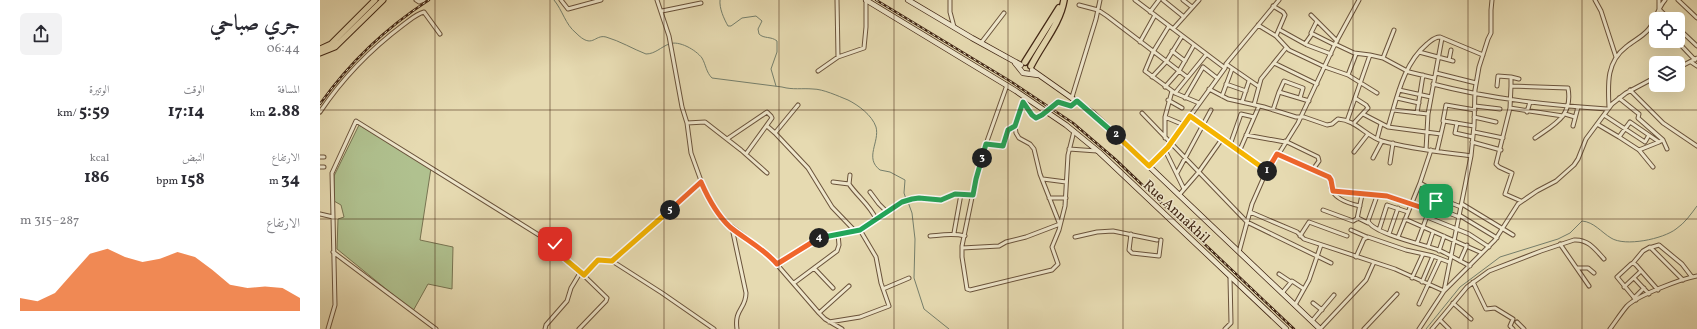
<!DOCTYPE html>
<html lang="ar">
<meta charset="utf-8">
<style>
body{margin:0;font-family:Vollkorn,Amiri,serif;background:#f2f2f3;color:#2b2b33;direction:rtl;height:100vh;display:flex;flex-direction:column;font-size:15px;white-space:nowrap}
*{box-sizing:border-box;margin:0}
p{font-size:13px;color:#7c7c81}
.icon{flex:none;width:22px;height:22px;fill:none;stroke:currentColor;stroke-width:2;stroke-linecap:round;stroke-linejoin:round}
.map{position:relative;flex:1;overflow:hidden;direction:ltr}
.side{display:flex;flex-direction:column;background:#fff;width:320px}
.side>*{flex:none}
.tools{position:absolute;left:1329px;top:12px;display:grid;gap:8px}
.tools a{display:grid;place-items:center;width:36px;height:36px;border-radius:6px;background:#fff;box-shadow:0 4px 16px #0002;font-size:20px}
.pin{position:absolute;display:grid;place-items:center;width:34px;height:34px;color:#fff;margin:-17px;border-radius:8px;box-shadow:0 2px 6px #0006}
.km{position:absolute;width:20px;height:20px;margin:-10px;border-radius:50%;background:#222;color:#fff;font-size:11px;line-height:20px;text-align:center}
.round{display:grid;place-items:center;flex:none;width:42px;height:42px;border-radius:6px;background:#f2f2f3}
.headline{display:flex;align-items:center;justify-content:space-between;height:68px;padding:0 20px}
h1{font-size:22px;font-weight:700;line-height:30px}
.figures{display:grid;grid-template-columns:repeat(3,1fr);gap:6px;height:68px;padding:4px 20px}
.figures div{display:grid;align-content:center}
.figures b{font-size:17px;font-weight:700}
.figures small{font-size:11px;font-weight:400}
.figures p{font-size:11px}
.chart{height:112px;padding:8px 20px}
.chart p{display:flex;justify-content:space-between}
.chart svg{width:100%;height:72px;margin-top:4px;fill:#ea580c;opacity:.7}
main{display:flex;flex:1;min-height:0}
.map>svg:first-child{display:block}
</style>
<main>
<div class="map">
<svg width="1377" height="329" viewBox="0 0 1377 329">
<rect width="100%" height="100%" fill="#e6dab1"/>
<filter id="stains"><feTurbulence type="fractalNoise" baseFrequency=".005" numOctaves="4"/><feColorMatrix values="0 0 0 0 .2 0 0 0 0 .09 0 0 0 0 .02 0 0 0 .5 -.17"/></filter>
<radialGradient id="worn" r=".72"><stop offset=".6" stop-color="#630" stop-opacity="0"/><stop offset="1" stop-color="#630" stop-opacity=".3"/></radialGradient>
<!-- green -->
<path fill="#b0c18f" stroke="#787452" d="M39,125L111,168L100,240L133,247L132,289L108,284L93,311L17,249L18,219L24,217L21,205L14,201V176Z"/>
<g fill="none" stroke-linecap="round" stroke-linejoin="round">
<!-- stream -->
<path stroke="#757f6c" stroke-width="1" d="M234,0C243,11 245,24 256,33C273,50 274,34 286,37C300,41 313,49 326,54C335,54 341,47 349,44C359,40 376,50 382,58C386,65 386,72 392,78L462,87C473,90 482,88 493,89C503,89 518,96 528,100C538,105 552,115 556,127C560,142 544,158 560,170L570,172L585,180L584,193L586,199
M400,0C399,8 404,19 408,26H411L422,18L436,16L442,21L438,29L439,34C444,39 451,36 457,41V52L451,69L456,86
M588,202L592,213L595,239L594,278L604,309L629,329
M1106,329L1140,287L1180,257L1238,239L1250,233L1262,221C1274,222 1281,232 1291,238C1305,247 1343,239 1356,229C1365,223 1371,214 1377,206"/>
<defs>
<path id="street" d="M96,0L99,2L104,0
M241,0L248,9L281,0
M337,0L349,36L362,107L367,123L371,153L384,189L393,206L407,223L447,253L499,313L505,319L522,329
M517,0L518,57
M630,0V12L634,27
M815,0L905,68
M843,0L864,17
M863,0L872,7
M1275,0L1281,11L1296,57
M1339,0V9L1349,19
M1358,0L1377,18
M759,5L778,10L787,16L867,77
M953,6L963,12L965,15L956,36
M342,11L381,3
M830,12L839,0
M991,15L1017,41
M997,21L991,33L1015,45
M938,25L956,36L969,50L1005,67L1028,75L1057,93
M849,26L833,52L825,71L855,93L879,103
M1358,28L1377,46
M853,29L879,0
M960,30L987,45L1011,54
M1357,41L1375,60
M820,42L835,15
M661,43L684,13
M985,44L992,34
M1015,44L1034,53L1050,55L1063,58L1089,72L1114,78
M852,51L865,61
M1099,52L1133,61
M1063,58L1074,30
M1129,60L1131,50
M1371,62L1377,66
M954,63L997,84
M906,64L938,86
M883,67L897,78
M1358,68L1377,58
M498,71L518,57L544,48L546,27V0
M1116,73L1156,83
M1028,75L1036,54
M832,77L846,62L862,36
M906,84L926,91
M1113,84C1170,99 1229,105 1287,109
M687,85L666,144L656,178L642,246V257L647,289L650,290L732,270L738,264L732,247L739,230L745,206L748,155L754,131
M1177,86L1178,76L1191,77
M1191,86V77L1199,79
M845,87L859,71L874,45
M889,89L908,99L944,107L976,117H984L1007,125L1012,124L1018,119C1036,120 1046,136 1062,141C1091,149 1121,152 1151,156
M1079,90L1111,97
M1310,90L1343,123L1377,146
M959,92L964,81L983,88L980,98
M855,93L886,55
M902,96L912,69
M705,97L695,126L696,133L699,138L710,144L714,149L720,174L740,225
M752,97L776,19L780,0
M865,98L883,67
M1077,98L1099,103
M1299,98L1319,114L1318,118L1343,140L1347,149
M848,100L862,108
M703,102L714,117H719L725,112
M922,102L929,81
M735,103L741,102L751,106L757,101
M934,105L941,79L966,48
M1155,106L1180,109
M1289,107C1288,85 1286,62 1306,47C1313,41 1322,37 1328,30C1336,21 1337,9 1345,0
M1190,108L1243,116
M953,110L959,92L989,101
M1073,110L1108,114
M0,112C22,79 51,49 83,25C90,20 96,14 104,12L120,34
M1207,112L1210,102
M822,113L927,222L1011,263
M1097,113L1103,75
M1043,114L1068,127L1121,134
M1245,114L1255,117
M1284,115L1325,142L1329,135
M870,116L947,171
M845,117L864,125
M1154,117L1176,122
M1027,121L1050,55
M1123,121L1126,105L1155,110
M367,123L385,122L421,150L447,173
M1137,123L1135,133L1153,137
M1033,124L1048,108L1046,105L1035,98
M1277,124L1299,137
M447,126L455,133L488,168L512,207L535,231
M1253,126L1258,107
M1068,127C1077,98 1083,64 1107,44C1111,41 1114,37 1120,37L1163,55
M1154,132L1183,138
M455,133L478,105
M926,135L965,142
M845,138V117L852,91
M407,139L447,112L451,116L452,118L426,154
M1057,139L1061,124
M965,141L998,157L999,161L994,168V171L1010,178C1011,182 1010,184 1011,188C1014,199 1031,204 1040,206
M1152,142L1181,150
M666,144L682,147L688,130L695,126
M910,145L921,114L934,117
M749,149L777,151
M845,150L864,189
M1106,150L1108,114L1122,38
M1319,150L1339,142
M1117,151L1124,121L1154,126
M919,152L939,106
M1034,152L1048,134
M957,154L994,171
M0,157H4
M1053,158L1062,141
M1070,163L1073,143
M829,166L850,144L905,68L906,64L959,0
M0,167H4
M1333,167L1319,150L1299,137L1310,122L1339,142L1343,140
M857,173L891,110
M530,175L529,184C537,196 550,205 556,219
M723,179L746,182
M513,182L529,184
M1013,191L1042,195L1037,219
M550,192L559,204L567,212
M859,195L878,173L902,139
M1042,195L1067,196L1103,208L1107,211V217L1149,234L1169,247
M1057,196L1048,221C1054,234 1105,245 1119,250C1130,255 1140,261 1150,266
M729,198H746
M1201,201L1185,194L1192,173L1179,167L1176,164L1190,108L1191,86L1248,88C1253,116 1235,124 1215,138
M1142,204L1193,235
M1114,207L1139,217
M1103,208L1109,188L1100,183L1111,150
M1003,210L1033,221L1038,218L1048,223
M1107,211L1114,207L1118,198L1141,207
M930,212L977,232L984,239L1075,269L1124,291L1175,240L1198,204L1217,191L1236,181L1254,165L1258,159L1266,139L1292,104L1306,93L1336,77
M0,214L13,217
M1139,215L1177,238
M1107,216L1103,227L1162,253
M1085,219L1103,227L1097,243
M412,228L426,293C426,309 414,309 417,329
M1031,230L1047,237
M1059,230L1067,205L1088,212
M634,233L641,194
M811,234L809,250L812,253L839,256L841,240
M1069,234L1078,208
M610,236C622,235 633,233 645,236
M980,236L989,222L1027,236
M755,237L777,232L793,231L837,240
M1078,237L1100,183
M1240,244L1269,286
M1108,247L1113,232
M642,248L679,246L686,242L706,237L740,224
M1329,248L1339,245L1362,264L1372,277
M1119,251L1124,236
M13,252L116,329
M919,252L932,204L943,179L978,123L1015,44L1039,0
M1036,257L1044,239L1048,237L1086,250L1113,256L1129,262
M292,261L381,182
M1140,261L1147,245
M1313,263L1323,251L1330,247L1363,280
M457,264L499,238L540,230L584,201L599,198L621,200L635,194L653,195
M494,268L513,288
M1257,268H1268L1274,273
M959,274L971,282
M264,275L278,260L292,261L342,293L394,329
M1092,278L1103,254
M1314,278L1329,294
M1102,282L1113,256
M1153,282L1166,309L1175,308L1193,319L1190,326L1193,329
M474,283L517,251L519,245L518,234
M1304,287L1321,271
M563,289L589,278
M962,293L972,281L984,289
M1314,298L1324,288
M1316,300L1297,277L1311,264L1313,263L1316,265L1338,290
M993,303L1002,310
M1133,303L1151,319
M1099,304L1120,259
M975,305L989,280L1001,245
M499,313L529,286
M1120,320L1129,329
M992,321L1014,295
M509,322L540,317L569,306L561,283L556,257L540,230
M1197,322L1204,329
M8,329L15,305L12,173L36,121L238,247L245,259L251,263L287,298L286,301L259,329
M225,329L226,325L247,301L251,288L260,273
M905,329L911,323L910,278
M1000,329L1046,280L1054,262
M1044,329L1077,294
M1099,329L1124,291L1151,156L1154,126L1155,90L1159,67L1168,39L1171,33V10L1172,0
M1112,329L1147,287L1169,271L1221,251L1254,240C1268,239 1275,249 1284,259
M1290,329C1296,321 1301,313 1307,306C1318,295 1361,279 1377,276"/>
<path id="secondary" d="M546,0L696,91L746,125L779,152L966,329
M588,0L652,38L701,65
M695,63L703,73L718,75
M712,70L773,113L1000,329"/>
<path id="primary" d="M0,49L11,44L55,0
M0,53L15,47L63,0"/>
<path id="highway" d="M705,62L739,8
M711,66C722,44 740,24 744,0"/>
</defs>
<!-- street casing -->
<use href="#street" stroke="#6a533b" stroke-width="5"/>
<!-- secondary casing -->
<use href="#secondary" stroke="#412614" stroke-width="6"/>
<!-- primary casing -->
<use href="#primary" stroke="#412614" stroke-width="7"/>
<!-- highway casing -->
<use href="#highway" stroke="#412614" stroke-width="8"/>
<!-- street -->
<use href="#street" stroke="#efe7cc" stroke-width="3"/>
<!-- secondary -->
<use href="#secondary" stroke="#efe7cc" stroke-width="4.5"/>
<!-- primary -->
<use href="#primary" stroke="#e6dab1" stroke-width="5"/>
<!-- highway -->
<use href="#highway" stroke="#e6dab1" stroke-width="5.5"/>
<defs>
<path id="rail" d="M556,0L690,81L753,123L795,159L974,329
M0,104C29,63 67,27 109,0"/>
</defs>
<!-- rail casing -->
<use href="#rail" stroke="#412614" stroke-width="2.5"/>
<!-- rail -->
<use href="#rail" stroke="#efe7cc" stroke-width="1" stroke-dasharray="3" stroke-linecap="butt"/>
<defs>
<path id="street-bridge" d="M725,112L735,103"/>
</defs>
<!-- street-bridge casing -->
<use href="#street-bridge" stroke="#6a533b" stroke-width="5" stroke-linecap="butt"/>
<!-- street-bridge -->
<use href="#street-bridge" stroke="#efe7cc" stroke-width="3"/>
</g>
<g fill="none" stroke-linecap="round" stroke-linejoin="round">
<defs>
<path id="split-1" d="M947,171L957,154L1009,177L1011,180L1013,191L1067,196L1103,208L1107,211L1114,208L1116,201"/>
<path id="split-2" d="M796,135L829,166L848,147L870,116L947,171"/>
<path id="split-3" d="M662,158L666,144L683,146L688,130L695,126L703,102L712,115L716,118L722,115L738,102L751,106L757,101L796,135"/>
<path id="split-4" d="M499,238L540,230L582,202L592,199L599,198L621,200L635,194L653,195L656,179L662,158"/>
<path id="split-5" d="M350,210L381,182C388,198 397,215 410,227C426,240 443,248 457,264L499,238"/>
<path id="split-6" d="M235,244L238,247L245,259L264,275L278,260L292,261L350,210"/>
</defs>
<!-- split-1 casing -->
<use href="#split-1" stroke="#fff" stroke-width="8"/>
<!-- split-2 casing -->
<use href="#split-2" stroke="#fff" stroke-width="8"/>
<!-- split-3 casing -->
<use href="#split-3" stroke="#fff" stroke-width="8"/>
<!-- split-4 casing -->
<use href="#split-4" stroke="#fff" stroke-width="8"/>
<!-- split-5 casing -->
<use href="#split-5" stroke="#fff" stroke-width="8"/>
<!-- split-6 casing -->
<use href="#split-6" stroke="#fff" stroke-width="8"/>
<!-- split-1 -->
<use href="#split-1" stroke="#f0652b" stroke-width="5"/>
<!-- split-2 -->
<use href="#split-2" stroke="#f5b400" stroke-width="5"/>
<!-- split-3 -->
<use href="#split-3" stroke="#22a559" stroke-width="5"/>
<!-- split-4 -->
<use href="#split-4" stroke="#22a559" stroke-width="5"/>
<!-- split-5 -->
<use href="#split-5" stroke="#f0652b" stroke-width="5"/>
<!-- split-6 -->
<use href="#split-6" stroke="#f5b400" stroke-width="5"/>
</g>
<!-- grid -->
<path fill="none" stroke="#412614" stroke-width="1" stroke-opacity="0.55" d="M115,0V329M230,0V329M344,0V329M459,0V329M574,0V329M688,0V329M803,0V329M918,0V329M1033,0V329M1148,0V329M1262,0V329M0,110H1377M0,219H1377"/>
<g text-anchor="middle" stroke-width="3" stroke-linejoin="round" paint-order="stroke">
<!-- street labels -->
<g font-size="14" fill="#412614" stroke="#efe7cc">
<text transform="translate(857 211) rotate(43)" y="5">Rue Annakhil</text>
</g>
</g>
<rect width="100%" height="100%" filter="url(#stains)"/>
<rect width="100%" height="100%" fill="url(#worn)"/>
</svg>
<div class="tools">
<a><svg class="icon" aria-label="locate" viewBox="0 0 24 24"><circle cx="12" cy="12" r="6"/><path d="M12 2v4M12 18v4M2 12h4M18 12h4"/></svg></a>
<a><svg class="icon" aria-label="layers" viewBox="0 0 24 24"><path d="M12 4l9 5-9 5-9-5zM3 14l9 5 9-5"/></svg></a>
</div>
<div class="pin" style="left:1116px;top:201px;background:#1e9e55"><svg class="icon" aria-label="arrive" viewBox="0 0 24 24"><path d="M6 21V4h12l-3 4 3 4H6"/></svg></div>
<div class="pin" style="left:235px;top:244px;background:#d93025"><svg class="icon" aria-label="check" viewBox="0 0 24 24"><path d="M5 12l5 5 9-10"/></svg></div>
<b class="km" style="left:947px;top:171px">1</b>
<b class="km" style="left:796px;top:135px">2</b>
<b class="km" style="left:662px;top:158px">3</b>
<b class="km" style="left:499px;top:238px">4</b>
<b class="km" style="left:350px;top:210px">5</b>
</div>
<section class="side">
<div class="headline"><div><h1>جري صباحي</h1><p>06:44</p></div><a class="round"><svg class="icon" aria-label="share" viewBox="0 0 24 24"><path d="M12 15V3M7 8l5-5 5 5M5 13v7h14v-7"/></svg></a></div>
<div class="figures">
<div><p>المسافة</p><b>2.88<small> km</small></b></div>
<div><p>الوقت</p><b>17:14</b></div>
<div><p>الوتيرة</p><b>5:59<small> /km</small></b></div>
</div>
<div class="figures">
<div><p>الارتفاع</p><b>34<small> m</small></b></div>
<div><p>النبض</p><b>158<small> bpm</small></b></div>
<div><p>kcal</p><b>186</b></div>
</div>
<div class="chart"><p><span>الارتفاع</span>287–315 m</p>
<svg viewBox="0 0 160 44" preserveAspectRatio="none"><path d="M0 44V36L10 38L20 33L30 21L40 9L50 6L60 11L70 14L80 12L90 8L100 11L110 19L120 28L130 30L140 29L150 30L160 36V44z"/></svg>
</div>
</section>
</main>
